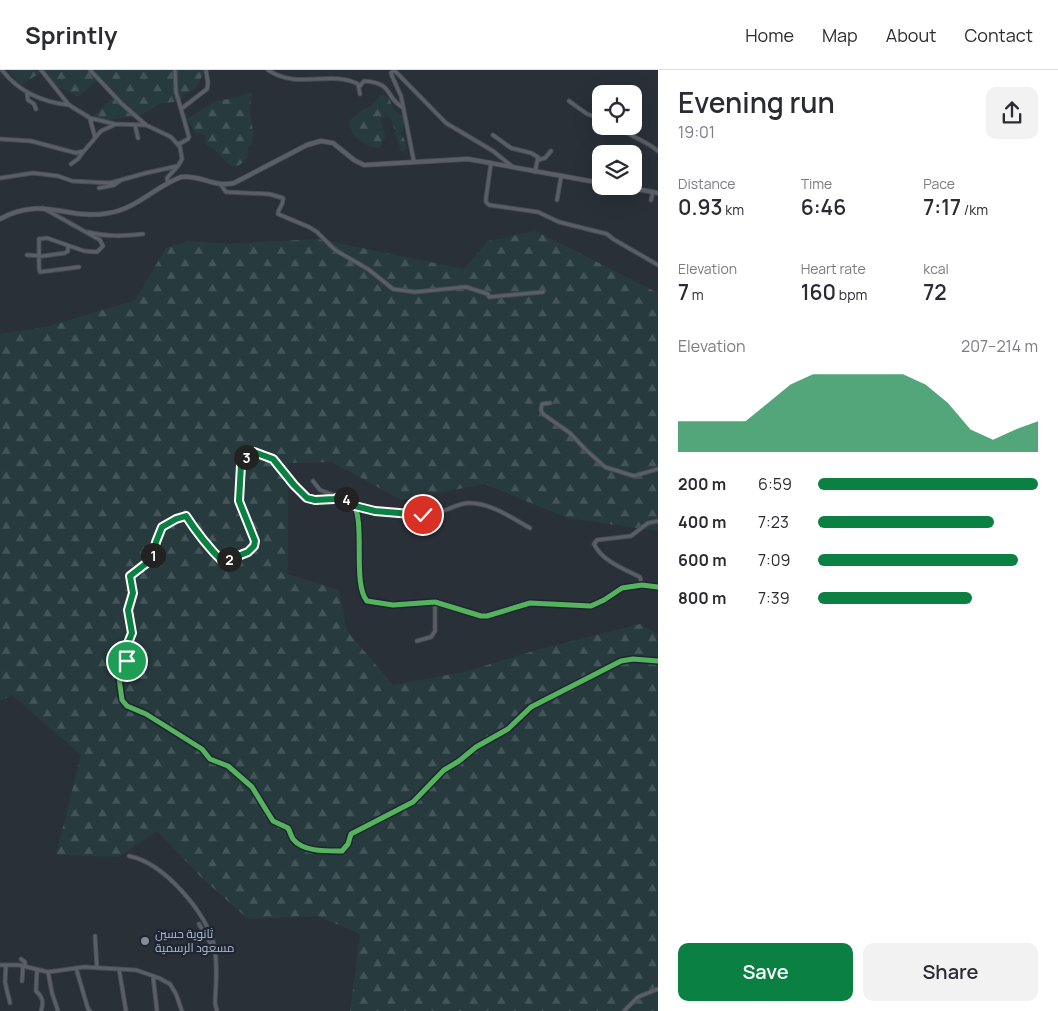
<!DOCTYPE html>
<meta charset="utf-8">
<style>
body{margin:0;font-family:Manrope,Cairo,sans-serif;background:#f2f2f3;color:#2b2b33;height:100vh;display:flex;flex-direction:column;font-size:19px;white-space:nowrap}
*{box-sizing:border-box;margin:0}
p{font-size:16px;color:#7c7c81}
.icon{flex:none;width:28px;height:28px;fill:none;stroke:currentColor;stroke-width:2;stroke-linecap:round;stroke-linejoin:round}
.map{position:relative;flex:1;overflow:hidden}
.drawer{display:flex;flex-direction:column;background:#fff;width:400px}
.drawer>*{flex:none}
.controls{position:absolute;left:592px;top:15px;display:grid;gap:10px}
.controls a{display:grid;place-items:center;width:50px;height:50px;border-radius:10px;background:#fff;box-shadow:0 5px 20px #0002;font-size:25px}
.pin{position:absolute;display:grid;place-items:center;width:42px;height:42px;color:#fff;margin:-21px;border:2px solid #fff;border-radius:50%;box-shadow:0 1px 5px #0007}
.km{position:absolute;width:25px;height:25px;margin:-12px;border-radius:50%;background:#222;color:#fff;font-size:14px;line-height:25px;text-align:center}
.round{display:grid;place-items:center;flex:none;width:52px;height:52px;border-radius:10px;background:#f2f2f3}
.head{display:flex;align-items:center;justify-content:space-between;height:85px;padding:0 20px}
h1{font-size:28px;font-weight:600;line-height:38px}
.metrics{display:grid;grid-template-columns:repeat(3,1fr);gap:8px;height:85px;padding:5px 20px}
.metrics div{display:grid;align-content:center}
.metrics b{font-size:21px;font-weight:600}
.metrics small{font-size:14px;font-weight:400}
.metrics p{font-size:14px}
.chart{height:140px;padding:10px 20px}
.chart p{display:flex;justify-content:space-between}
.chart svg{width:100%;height:90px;margin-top:5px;fill:#0b8043;opacity:.7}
.action{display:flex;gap:10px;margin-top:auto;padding:10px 20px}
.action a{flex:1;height:58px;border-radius:10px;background:#0b8043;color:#fff;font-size:20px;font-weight:600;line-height:58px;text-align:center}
.action a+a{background:#f2f2f3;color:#2b2b33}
ul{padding:0 20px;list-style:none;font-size:16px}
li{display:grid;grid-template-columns:80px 60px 1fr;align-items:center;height:38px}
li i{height:12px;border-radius:6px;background:#0b8043}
header{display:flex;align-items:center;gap:30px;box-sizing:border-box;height:70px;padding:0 25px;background:#fff;border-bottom:1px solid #e1e1e2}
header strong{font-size:24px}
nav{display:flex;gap:28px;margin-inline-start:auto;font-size:18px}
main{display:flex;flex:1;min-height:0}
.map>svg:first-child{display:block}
</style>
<header>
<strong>Sprintly</strong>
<nav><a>Home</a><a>Map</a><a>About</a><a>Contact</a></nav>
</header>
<main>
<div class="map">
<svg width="658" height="941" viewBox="0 0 658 941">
<defs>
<pattern id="forest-firs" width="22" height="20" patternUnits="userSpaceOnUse" patternTransform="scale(1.25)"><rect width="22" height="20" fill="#273a3e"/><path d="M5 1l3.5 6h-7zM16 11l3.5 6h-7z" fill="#445559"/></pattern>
</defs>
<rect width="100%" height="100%" fill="#2a3038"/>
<!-- forest -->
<path fill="url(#forest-firs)" d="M8,0H205L196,18L184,25L180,31L159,34L141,45L102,51L94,45L114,26L98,10L78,27L58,17L40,3L21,15Z
M252,22C252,28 250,32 250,38C249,52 259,67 248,78C249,89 242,96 232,97C223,91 216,77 206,75L205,65L195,62L187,49L215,31L235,28Z
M383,25L389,28L393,38L405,49L402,63L407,78L404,81H400L392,50L389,47L383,48L381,51C384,64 389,65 379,78C364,76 350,67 349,51L365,38L371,36L380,26Z
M536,161L658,223V461L567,448L485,414L401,430L332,392L288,393V504L339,520L347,561L393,615L464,602L540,579L640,554L658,564V941H350L360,864L318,846L248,849L201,807L157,761L119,787L56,785L81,685L12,625L0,631V264L47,257L135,230L166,178L189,171L226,174L318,169L464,199L488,171Z"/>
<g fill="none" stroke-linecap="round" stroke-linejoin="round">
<defs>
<path id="minor" d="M2,0C19,22 41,32 69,35
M41,0L69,35L90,48L115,54L146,55L171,67L180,77L182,89L178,96L167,108L168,113
M90,0L122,34L146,55
M175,0L176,22L181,39
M268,0C297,20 330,0 358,14L360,24
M394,0L446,53L493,81L513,97
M394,0L391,3L392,6L401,26L414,92
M359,17L364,11C394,13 384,26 402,37
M27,23L28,30L34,34L36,39
M569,31L587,44L601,49
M90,49L95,67
M135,55L138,68
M616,56C629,66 645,70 658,81
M493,65L511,78L531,83L538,87L535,102
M0,69L31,71L76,83L84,81L101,61L114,55
M179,74L188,69L189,67L181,39L207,19L208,13L206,0
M538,90L545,88L551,81
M491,93L486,128V132L489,135L538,142L559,152L607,164L613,169L658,195
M71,94L78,89L83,82
M0,108L33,103L58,106L72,111L110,113L146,103L178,96
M221,115L226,122L269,124L283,128C284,135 278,138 278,144L309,157L317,162L335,180L368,199L393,219L415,222L466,217L488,224L489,227L543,222
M99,118L114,115L120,111
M557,130L561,107
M651,130L653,122
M43,138L100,170L103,176L97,182L84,181L47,168L39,169V198L40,202L79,197
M88,162C107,167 124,166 143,164
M27,185L43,186L65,183L68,181V176
M550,333L542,334L541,340L543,344L570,363L585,379L605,397L634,406L658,399
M313,411L320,420L339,427
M355,436C381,441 410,448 436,443C447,441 458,433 469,433C491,433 512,448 530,458
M642,515L640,507C624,499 602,491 594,474L597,470L631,466L648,453L658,451
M658,517L642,515L622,518L604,530L591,536L530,533L487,546H481L435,532L393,535L367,531C352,514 366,452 353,433L339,427C312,439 298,420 282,401C279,397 276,392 273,389C263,381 245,379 241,394C240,399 242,404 241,409C240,420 238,429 241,440C245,451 255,463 254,475L248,482L223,492C208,478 197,463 186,446L176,449L163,457L156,472L153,485L148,492L130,506L133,523L128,540L132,563L128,573L122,580L129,594L128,598L119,608L122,630L127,636L146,644L202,679L210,689L228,696L252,717L273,751L288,758C290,761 291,766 293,769C303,782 327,781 342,781L348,774L351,764L413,732L444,700L459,691L476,677L508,659L531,637L621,591L633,589L658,591
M417,571L431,567L435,561V532
M129,786C164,793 205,841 214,875C218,893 216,915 215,933L217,941
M199,854L215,881
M95,866L97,898
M21,889L25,892V896
M0,895H19L48,902L84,897L136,900L159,908L170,914L176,924L182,941
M6,895L5,912L10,933
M76,898L88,939L90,941
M119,899L126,941
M37,900L36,921C43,927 44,933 41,941
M48,902L52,923L58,941
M153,906L157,941
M22,911L23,896
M624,941L638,927L658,919"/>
<path id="tertiary" d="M621,116L658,123
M0,149C42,125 68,151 109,143C136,139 156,116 181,107C200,104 214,118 234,113L307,75L321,71L333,73L354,90L364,95L468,89L601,113"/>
</defs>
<!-- minor casing -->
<use href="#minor" stroke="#484c53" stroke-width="5"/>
<!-- tertiary casing -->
<use href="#tertiary" stroke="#484c53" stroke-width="5.5"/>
<!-- minor -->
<use href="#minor" stroke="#5a5e66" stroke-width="3"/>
<!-- tertiary -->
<use href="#tertiary" stroke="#5a5e66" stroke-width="4"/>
<defs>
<path id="cycleway" d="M658,517L642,515L622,518L604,530L591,536L530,533L487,546H481L435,532L393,535L367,531C352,514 366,452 353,433L339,427C312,439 298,420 282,401C279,397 276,392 273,389C263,381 245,379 241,394C240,399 242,404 241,409C240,420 238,429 241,440C245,451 255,463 254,475L248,482L223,492C208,478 197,463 186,446L176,449L163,457L156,472L153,485L148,492L130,506L133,523L128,540L132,563L128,573L122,580L129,594L128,598L119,608L122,630L127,636L146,644L202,679L210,689L228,696L252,717L273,751L288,758C290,761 291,766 293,769C303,782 327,781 342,781L348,774L351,764L413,732L444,700L459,691L476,677L508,659L531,637L621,591L633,589L658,591"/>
</defs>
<!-- cycleway casing -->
<use href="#cycleway" stroke="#1d2633" stroke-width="8"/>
<!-- cycleway -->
<use href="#cycleway" stroke="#56b35d" stroke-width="5"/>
</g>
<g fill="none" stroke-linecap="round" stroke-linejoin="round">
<defs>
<path id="route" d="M127,591L122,580L128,573L132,563L128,540L133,523L130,506L148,492L153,485L156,472L162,457L176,449L186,446C197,463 209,478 223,492L248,482L254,476L255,471L239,431L241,395L249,383L254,382L273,389L294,415L307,428L315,430L334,429L340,427L350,430L355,436L375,441L423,445"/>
</defs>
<!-- route casing -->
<use href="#route" stroke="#fff" stroke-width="10"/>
<!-- route -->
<use href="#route" stroke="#0b8043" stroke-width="6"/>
</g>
<!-- markers -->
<circle fill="#848b96" stroke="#1d2633" stroke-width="2" cx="145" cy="871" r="5"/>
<g text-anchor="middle" stroke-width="4.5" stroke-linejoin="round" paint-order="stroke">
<!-- poi labels -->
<g font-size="12" fill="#b4bcc9" stroke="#1d2633" text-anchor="start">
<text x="155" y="868">ثانوية حسين<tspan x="155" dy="14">مسعود الرسمية</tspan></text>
</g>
</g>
</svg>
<div class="controls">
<a><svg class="icon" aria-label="locate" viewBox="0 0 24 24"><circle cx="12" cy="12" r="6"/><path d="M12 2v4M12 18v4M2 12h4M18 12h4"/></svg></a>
<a><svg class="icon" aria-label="layers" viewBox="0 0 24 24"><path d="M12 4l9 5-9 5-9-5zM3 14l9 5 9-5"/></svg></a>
</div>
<div class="pin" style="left:127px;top:591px;background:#1e9e55"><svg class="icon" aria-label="arrive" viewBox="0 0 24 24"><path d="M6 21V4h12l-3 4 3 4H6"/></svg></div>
<div class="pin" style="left:423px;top:445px;background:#d93025"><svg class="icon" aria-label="check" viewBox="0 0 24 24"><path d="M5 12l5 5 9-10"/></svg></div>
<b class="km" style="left:153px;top:485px">1</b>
<b class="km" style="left:229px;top:489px">2</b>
<b class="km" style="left:246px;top:387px">3</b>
<b class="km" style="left:346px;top:429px">4</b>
</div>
<section class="drawer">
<div class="head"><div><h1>Evening run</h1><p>19:01</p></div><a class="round"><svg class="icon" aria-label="share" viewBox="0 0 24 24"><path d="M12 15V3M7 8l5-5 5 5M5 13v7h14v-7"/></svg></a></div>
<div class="metrics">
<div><p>Distance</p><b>0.93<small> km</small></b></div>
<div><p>Time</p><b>6:46</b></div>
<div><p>Pace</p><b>7:17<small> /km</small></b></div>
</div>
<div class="metrics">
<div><p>Elevation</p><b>7<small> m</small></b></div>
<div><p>Heart rate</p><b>160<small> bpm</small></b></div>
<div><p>kcal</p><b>72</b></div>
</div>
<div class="chart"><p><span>Elevation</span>207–214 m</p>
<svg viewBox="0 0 160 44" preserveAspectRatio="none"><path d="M0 44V29L10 29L20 29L30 29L40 20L50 11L60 6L70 6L80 6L90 6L100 6L110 11L120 20L130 33L140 38L150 33L160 29V44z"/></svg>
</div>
<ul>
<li><b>200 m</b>6:59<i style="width:100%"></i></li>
<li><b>400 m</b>7:23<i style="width:80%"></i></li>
<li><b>600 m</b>7:09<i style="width:91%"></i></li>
<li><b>800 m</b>7:39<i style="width:70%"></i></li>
</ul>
<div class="action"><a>Save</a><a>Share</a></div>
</section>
</main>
